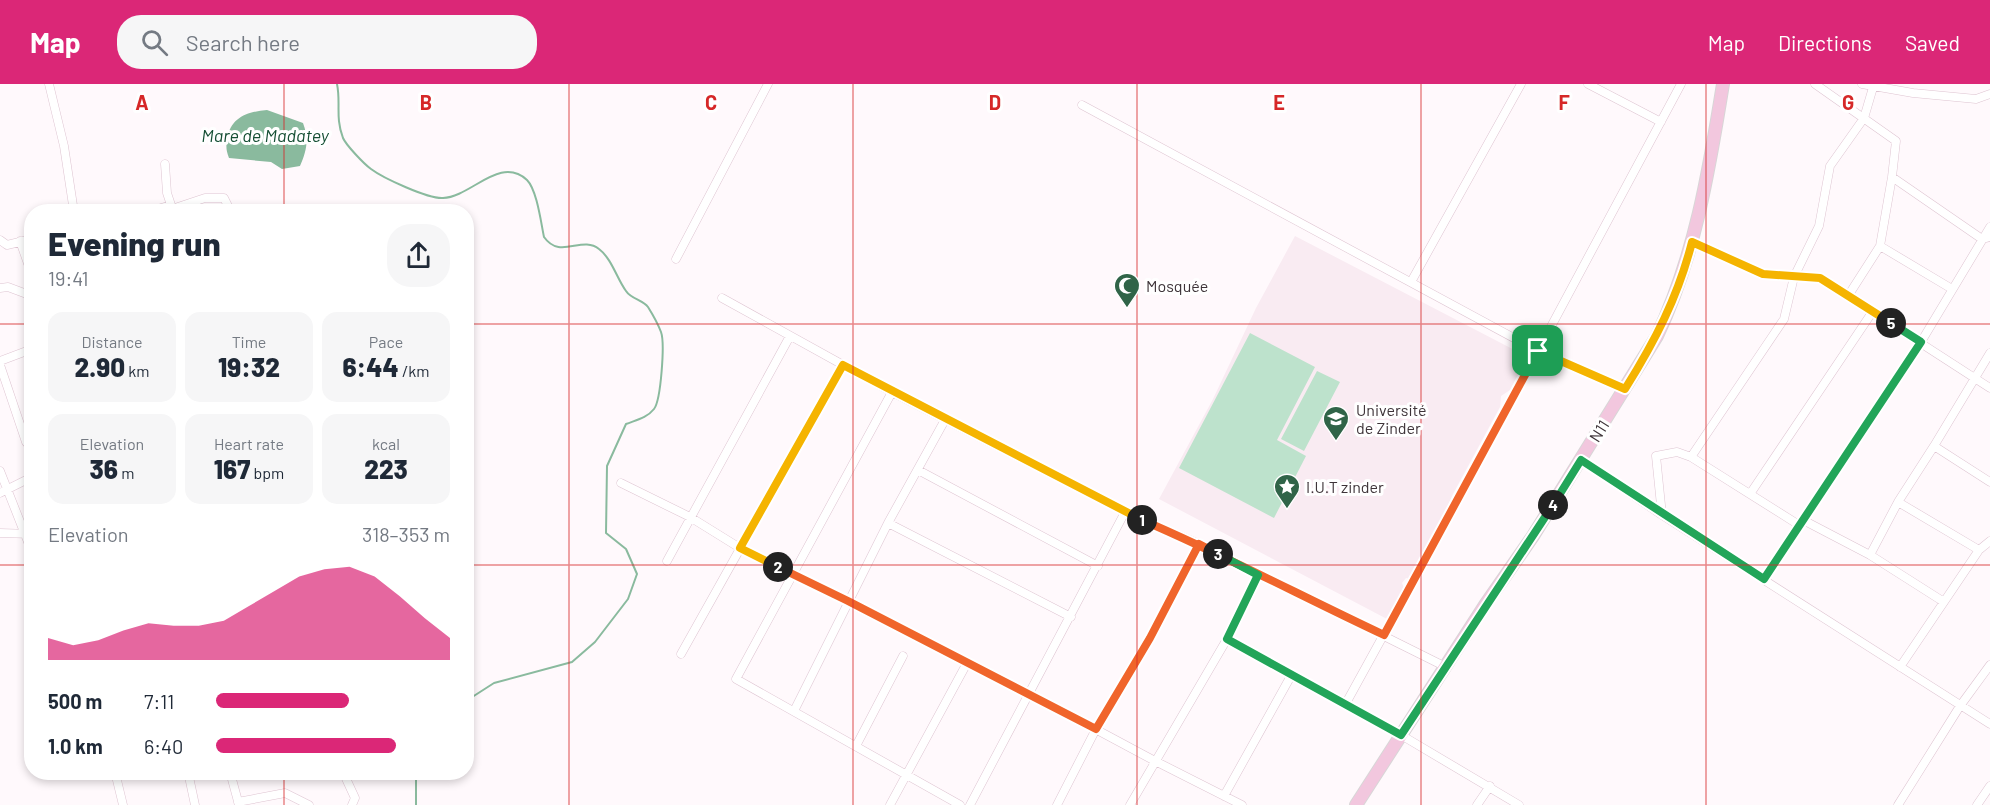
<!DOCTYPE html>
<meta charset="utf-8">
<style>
body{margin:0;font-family:Barlow,sans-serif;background:#f6f6f7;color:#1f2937;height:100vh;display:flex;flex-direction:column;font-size:22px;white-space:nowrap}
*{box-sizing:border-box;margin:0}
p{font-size:20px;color:#747a83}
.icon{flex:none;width:33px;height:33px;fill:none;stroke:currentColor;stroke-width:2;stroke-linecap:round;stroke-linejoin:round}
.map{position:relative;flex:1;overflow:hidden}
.sheet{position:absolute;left:24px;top:120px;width:450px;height:576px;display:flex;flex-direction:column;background:#fff;border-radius:24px;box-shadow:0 3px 9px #0003}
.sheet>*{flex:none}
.pin{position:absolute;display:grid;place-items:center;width:51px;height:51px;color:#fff;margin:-26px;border-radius:12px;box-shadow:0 3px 9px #0006}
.km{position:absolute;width:30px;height:30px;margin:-15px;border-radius:50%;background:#222;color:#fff;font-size:16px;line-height:30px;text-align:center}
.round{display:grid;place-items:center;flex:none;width:63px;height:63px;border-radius:24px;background:#f6f6f7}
.overview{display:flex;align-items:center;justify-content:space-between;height:102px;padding:0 24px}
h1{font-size:33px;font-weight:800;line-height:45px}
.stats{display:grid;grid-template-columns:repeat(3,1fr);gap:9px;height:102px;padding:6px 24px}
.stats div{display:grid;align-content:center;border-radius:15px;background:#f6f6f7;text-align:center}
.stats b{font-size:26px;font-weight:800}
.stats small{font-size:16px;font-weight:400}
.stats p{font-size:16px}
.chart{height:168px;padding:12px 24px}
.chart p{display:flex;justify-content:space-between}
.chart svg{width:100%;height:108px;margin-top:6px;fill:#db2777;opacity:.7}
ul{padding:0 24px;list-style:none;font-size:20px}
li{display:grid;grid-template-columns:96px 72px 1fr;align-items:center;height:45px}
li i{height:15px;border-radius:8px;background:#db2777}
header{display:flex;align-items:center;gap:36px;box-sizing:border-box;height:84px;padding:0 30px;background:#db2777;color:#fff}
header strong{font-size:28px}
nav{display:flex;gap:33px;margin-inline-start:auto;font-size:21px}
.search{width:420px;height:54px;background:#f6f6f7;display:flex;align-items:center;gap:15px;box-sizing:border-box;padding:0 21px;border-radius:24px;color:#747a83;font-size:22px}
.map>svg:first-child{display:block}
</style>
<header>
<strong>Map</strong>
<div class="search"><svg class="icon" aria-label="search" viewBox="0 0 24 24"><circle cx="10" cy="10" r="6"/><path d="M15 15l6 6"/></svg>Search here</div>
<nav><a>Map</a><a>Directions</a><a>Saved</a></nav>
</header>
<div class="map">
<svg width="1990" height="721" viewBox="0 0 1990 721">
<rect width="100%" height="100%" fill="#fff9fc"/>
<!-- built -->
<path fill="#f9ebf2" d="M1295,152L1528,273L1510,306L1501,312L1500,323L1453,410L1424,476L1417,489L1410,495L1406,494L1402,499L1404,504L1387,535L1159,415L1213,315L1256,224Z"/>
<!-- green -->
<path fill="#bde2cc" d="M1250,249L1315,283L1277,356L1306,372L1274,434L1179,384Z
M1317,287L1340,298L1304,367L1281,355Z"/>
<!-- water -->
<path fill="#8aba9e" d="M267,26L303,39C309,55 307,66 300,82L282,85L271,78L229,74C226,66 226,63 227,55C231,33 247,28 267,26Z"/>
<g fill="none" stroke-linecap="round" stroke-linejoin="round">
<!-- stream -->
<path stroke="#8aba9e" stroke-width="2" d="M337,0C341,19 335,33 343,54C346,61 364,80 371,85C383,94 428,115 443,114C471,113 500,71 527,96C537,106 541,139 544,153C560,176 582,151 599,165C612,175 617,195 626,207C631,215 643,216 648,223C653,231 658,240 661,248C665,259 661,316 654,325C647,334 636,336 626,340L607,382L606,449L626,465L637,490L628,515L595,558L572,578L494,599L466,617
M416,721V688"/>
<defs>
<path id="street" d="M49,0L64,62L74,128
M1588,0L1661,38
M1815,0L1896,57L1892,93L1880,162L1848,212
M1862,0L1913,9L1976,15L1990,10
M1082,21L1538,267L1625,305
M165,80L167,109L171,121
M1892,93L1982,155L1990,153
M172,125L205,114H224L231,128
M148,128L171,121L172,126
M0,156L7,161L32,155
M20,157L32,191
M1692,158L1763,190L1820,194L1990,304
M1880,162L1952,205
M676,175L768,0
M1411,198L1521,0
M0,204L8,203L32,212
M722,214L892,308L1125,428L1199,460L1446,583
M0,277L32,265
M0,281L26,358L32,365
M892,308L736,595L960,721
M1934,362L1990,398
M1691,373L1784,235L1794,193L1819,142L1830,82L1864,34L1874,0
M1581,376L1662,431L1990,640
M918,386L1098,482
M0,387L32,468
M621,399L690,433L740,464L1028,609L1155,677L1242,721
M0,409L32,393
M1750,410L1873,227
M1898,418L1979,466L1990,457
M1662,431L1656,372L1677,368L1691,373L1799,441
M1803,436L1870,471L1944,518
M888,439L1071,533
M0,449L32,450
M1870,471L1898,418L1934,362L1990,269
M667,477L790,252
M1764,495L1921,258L1990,143
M1227,555L1401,651L1519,721
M681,570L843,281
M1900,583L1979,466
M1345,621L1465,403L1681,0
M794,627L888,439L946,334
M856,662L903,572
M115,688L123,721
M188,688L195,721
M230,688L239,721
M343,688L355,714L352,721
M1224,712L1292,590
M238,718L285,709L309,721
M890,721L967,579
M970,721L1125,428
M1057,721L1096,645L1150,554L1199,460
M1130,721L1227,555L1258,491
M1477,721L1490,702
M1898,721L1960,622L1990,581
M1977,721L1990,702"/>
<path id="primary" d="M1356,721L1485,521L1533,452L1657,252C1695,172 1709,87 1723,0"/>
</defs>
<!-- street casing -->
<use href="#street" stroke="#dec4d1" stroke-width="9"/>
<!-- primary casing -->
<use href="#primary" stroke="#d8d6d7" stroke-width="14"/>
<!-- street -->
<use href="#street" stroke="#fff" stroke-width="8"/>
<!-- primary -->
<use href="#primary" stroke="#f2c7de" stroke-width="12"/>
</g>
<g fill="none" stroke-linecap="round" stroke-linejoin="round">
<defs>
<path id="split-1" d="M1142,436C1224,471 1303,513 1384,551L1538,267"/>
<path id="split-2" d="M778,483L740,464L843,281L1142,436"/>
<path id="split-3" d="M778,483L848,517L1096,645L1150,554L1199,460L1218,470"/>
<path id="split-4" d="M1218,470L1258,491L1227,555L1401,651L1553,421"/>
<path id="split-5" d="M1553,421L1581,376L1764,495L1921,258L1891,239"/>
<path id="split-6" d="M1538,267L1625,305C1655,257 1678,213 1692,158L1763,190L1820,194L1891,239"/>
</defs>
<!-- split-1 casing -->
<use href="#split-1" stroke="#fff" stroke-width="12"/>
<!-- split-2 casing -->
<use href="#split-2" stroke="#fff" stroke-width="12"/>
<!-- split-3 casing -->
<use href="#split-3" stroke="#fff" stroke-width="12"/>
<!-- split-4 casing -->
<use href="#split-4" stroke="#fff" stroke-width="12"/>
<!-- split-5 casing -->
<use href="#split-5" stroke="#fff" stroke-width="12"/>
<!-- split-6 casing -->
<use href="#split-6" stroke="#fff" stroke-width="12"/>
<!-- split-1 -->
<use href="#split-1" stroke="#f0652b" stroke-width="8"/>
<!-- split-2 -->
<use href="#split-2" stroke="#f5b400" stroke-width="8"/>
<!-- split-3 -->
<use href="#split-3" stroke="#f0652b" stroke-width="8"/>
<!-- split-4 -->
<use href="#split-4" stroke="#22a559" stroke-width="8"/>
<!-- split-5 -->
<use href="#split-5" stroke="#22a559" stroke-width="8"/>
<!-- split-6 -->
<use href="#split-6" stroke="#f5b400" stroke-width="8"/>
</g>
<!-- grid -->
<path fill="none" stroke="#d62828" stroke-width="1.5" stroke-opacity="0.55" d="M284,0V128M569,0V721M853,0V721M1137,0V721M1421,0V721M1706,0V721M0,240H32M466,240H1990M0,481H32M466,481H1990M284,688V721"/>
<!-- icons -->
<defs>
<symbol id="mosque-pin" viewBox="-11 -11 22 30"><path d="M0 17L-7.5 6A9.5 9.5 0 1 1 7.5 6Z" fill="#306448" stroke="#fff"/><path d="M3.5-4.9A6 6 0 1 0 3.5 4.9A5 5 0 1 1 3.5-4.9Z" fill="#fff"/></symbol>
<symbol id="university-pin" viewBox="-11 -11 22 30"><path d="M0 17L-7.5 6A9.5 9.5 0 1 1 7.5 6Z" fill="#306448" stroke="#fff"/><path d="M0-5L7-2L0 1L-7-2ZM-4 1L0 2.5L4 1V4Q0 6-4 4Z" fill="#fff"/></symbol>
<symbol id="sight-pin" viewBox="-11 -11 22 30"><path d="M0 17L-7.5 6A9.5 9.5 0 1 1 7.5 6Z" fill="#306448" stroke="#fff"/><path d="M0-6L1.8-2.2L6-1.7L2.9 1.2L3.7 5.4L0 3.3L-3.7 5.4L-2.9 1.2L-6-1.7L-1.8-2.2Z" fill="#fff"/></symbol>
</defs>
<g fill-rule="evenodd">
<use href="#mosque-pin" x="1112" y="187" width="30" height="40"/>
<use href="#university-pin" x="1321" y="320" width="30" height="40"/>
<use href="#sight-pin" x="1272" y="388" width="30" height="40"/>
</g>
<g text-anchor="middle" stroke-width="6" stroke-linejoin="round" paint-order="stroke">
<!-- poi labels -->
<g font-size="16" fill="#3e3439" stroke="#fff" text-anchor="start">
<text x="1146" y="208">Mosquée</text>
<text x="1356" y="332">Université<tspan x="1356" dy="18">de Zinder</tspan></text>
<text x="1306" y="409">I.U.T zinder</text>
</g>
<!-- street labels -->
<g font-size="16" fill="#3e3439" stroke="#fff">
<text transform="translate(1599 347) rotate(-58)" y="6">N11</text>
</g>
<!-- water labels -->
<g font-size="18" font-style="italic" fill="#154f34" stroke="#fff">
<text x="265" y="58">Mare de Madatey</text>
</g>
</g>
<g font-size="20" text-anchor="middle" font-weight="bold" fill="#d62828" stroke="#fff" stroke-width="6" stroke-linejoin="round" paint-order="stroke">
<text x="142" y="26">A</text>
<text x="426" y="26">B</text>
<text x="711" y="26">C</text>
<text x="995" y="26">D</text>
<text x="1279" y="26">E</text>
<text x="1564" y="26">F</text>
<text x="1848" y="26">G</text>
</g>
</svg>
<div class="pin" style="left:1538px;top:267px;background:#1e9e55"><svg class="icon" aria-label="arrive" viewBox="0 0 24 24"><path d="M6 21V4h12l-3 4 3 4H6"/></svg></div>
<b class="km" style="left:1142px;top:436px">1</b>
<b class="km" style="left:778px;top:483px">2</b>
<b class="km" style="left:1218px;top:470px">3</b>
<b class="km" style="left:1553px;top:421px">4</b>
<b class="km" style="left:1891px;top:239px">5</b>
<section class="sheet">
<div class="overview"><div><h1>Evening run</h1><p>19:41</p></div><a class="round"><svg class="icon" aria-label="share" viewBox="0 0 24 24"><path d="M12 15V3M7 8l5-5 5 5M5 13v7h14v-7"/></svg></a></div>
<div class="stats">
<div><p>Distance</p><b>2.90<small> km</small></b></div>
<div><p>Time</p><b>19:32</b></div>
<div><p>Pace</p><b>6:44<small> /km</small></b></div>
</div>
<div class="stats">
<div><p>Elevation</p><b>36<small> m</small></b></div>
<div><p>Heart rate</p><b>167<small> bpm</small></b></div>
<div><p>kcal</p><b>223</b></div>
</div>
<div class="chart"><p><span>Elevation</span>318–353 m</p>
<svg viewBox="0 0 160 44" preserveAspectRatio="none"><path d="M0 44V35L10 38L20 36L30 32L40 29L50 30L60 30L70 28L80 22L90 16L100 10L110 7L120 6L130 10L140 18L150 27L160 35V44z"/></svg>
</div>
<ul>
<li><b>500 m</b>7:11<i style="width:57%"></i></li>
<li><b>1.0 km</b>6:40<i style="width:77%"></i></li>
</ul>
</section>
</div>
